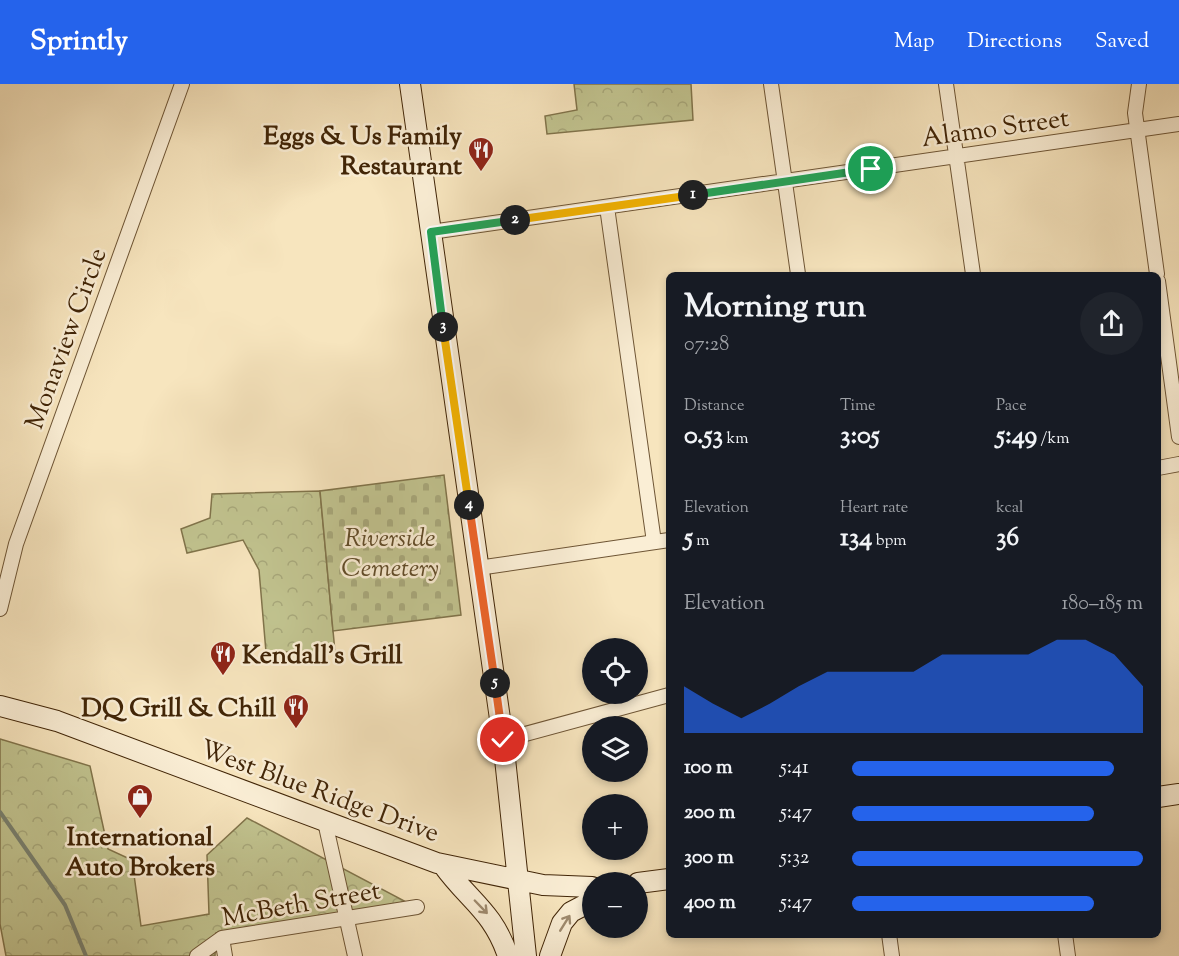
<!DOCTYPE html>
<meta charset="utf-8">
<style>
body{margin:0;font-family:"Sorts Mill Goudy",serif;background:#20242c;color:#f1f3f6;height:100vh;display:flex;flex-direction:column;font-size:22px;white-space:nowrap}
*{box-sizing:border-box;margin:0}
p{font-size:20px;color:#9ea1a6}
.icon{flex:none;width:33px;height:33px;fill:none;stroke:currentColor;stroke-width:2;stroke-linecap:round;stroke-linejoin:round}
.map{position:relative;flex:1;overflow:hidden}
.panel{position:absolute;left:666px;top:188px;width:495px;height:666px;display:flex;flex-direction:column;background:#171b24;border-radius:9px;box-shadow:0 3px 9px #0003}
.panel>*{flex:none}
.tools{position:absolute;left:582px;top:554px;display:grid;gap:12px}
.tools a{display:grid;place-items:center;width:66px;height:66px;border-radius:50%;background:#171b24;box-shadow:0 3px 9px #0003;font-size:30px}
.pin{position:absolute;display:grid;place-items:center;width:51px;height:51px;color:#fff;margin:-26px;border:3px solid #fff;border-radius:50%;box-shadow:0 2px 6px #0007}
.km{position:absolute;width:30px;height:30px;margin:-15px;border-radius:50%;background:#222;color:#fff;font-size:16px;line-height:30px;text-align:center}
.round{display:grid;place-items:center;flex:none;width:63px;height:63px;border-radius:32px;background:#20242c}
.overview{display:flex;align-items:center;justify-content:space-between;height:102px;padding:0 18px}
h1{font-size:33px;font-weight:700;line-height:45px}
.metrics{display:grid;grid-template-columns:repeat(3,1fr);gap:9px;height:102px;padding:6px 18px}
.metrics div{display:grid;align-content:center}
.metrics b{font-size:26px;font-weight:700}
.metrics small{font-size:16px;font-weight:400}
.metrics p{font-size:16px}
.chart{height:168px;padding:12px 18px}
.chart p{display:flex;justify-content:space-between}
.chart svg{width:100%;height:108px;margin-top:6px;fill:#2563eb;opacity:.7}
ul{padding:0 18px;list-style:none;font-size:20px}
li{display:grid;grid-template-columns:96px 72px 1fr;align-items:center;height:45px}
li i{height:15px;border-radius:8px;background:#2563eb}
header{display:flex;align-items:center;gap:36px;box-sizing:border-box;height:84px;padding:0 30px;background:#2563eb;color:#fff}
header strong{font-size:28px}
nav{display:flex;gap:33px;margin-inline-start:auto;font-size:21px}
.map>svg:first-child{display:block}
</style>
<header>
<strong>Sprintly</strong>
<nav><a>Map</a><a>Directions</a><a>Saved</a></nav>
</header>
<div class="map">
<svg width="1179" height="872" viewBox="0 0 1179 872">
<defs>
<pattern id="forest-crowns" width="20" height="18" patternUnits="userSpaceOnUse" patternTransform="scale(1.5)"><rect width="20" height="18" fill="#c1c38f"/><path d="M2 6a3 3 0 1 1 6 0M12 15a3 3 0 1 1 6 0" fill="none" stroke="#a7a77a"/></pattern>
<pattern id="cemetery-stones" width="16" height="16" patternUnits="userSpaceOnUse" patternTransform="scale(1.5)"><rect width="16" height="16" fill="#c1c38f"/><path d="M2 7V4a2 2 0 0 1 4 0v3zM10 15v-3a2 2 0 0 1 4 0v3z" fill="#a7a77a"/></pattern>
</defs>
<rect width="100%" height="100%" fill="#f7e5be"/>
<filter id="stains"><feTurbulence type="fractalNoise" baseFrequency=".00333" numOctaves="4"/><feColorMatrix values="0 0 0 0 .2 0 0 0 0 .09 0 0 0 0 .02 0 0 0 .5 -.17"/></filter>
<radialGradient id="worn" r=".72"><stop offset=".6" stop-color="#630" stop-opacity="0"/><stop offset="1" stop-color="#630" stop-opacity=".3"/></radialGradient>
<!-- forest -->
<path fill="url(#forest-crowns)" stroke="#81744b" stroke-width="1.5" d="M574,0H691L693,36L547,50L545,32L577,26Z
M320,407L335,568H266L259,486L243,456L187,469L181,445L210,434L212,410Z
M0,655L90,682L108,765L132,776L141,842L209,830L207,771L247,734L412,821L216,849L215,872H6L0,840Z"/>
<!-- cemetery -->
<path fill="url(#cemetery-stones)" stroke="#81744b" stroke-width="1.5" d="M444,391L461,531L333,547L320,407Z"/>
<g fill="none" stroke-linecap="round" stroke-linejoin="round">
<!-- stream -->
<path stroke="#798170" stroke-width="4" d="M0,728L65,821L86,872"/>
<defs>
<path id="street" d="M771,0L798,190
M946,0L973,190
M1139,0L1135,29L1157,190
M607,123L654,458
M431,148L1179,40
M1158,197L1179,353
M1158,384L1179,380
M478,484L669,456
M0,525L16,460L182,0
M503,656L669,611
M325,738L355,872
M889,850L892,872
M1065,850L1068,872
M222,854L225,872
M197,872L222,854L417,823"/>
<path id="secondary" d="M410,0L503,656L526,872
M0,622L57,637L437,779L543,801L592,803
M1158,713L1179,710
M443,781C469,817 493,827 508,872
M638,799L669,795
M550,872L562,839L571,828L592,817"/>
</defs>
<!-- street casing -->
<use href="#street" stroke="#6e5535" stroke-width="16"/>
<!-- secondary casing -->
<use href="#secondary" stroke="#412507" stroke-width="22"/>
<!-- street -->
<use href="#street" stroke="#faeed5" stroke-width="14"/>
<!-- secondary -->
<use href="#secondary" stroke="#faeed5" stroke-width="20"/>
</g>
<!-- one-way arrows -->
<defs><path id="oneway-shaft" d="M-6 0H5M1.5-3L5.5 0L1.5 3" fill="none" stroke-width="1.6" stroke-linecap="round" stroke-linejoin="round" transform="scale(1.5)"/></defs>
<g stroke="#9e8a6e">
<use href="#oneway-shaft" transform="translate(481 823) rotate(46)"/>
<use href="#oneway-shaft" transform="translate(565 839) rotate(-58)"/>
</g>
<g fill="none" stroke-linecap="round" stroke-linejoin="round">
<defs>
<path id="split-1" d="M693,111L871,85"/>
<path id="split-2" d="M515,136L693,111"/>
<path id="split-3" d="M443,243L431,148L515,136"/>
<path id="split-4" d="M443,243L469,421"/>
<path id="split-5" d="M469,421L495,599"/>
<path id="split-6" d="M495,599L503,656"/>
</defs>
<!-- split-1 casing -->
<use href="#split-1" stroke="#fff" stroke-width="12"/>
<!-- split-2 casing -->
<use href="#split-2" stroke="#fff" stroke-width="12"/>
<!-- split-3 casing -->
<use href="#split-3" stroke="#fff" stroke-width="12"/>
<!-- split-4 casing -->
<use href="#split-4" stroke="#fff" stroke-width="12"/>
<!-- split-5 casing -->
<use href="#split-5" stroke="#fff" stroke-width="12"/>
<!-- split-6 casing -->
<use href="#split-6" stroke="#fff" stroke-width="12"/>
<!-- split-1 -->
<use href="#split-1" stroke="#22a559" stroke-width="8"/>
<!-- split-2 -->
<use href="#split-2" stroke="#f5b400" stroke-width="8"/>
<!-- split-3 -->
<use href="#split-3" stroke="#22a559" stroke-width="8"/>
<!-- split-4 -->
<use href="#split-4" stroke="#f5b400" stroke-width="8"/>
<!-- split-5 -->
<use href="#split-5" stroke="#f0652b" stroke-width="8"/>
<!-- split-6 -->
<use href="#split-6" stroke="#f0652b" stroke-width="8"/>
</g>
<!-- icons -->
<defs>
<symbol id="restaurant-pin" viewBox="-11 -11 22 30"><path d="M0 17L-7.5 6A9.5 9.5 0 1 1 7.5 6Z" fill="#8f2418" stroke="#faeed5"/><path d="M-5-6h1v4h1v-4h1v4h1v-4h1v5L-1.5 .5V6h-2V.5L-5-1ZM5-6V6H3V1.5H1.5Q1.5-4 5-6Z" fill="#fff"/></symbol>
<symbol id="shop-pin" viewBox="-11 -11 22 30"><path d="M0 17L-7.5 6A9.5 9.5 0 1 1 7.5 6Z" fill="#8f2418" stroke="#faeed5"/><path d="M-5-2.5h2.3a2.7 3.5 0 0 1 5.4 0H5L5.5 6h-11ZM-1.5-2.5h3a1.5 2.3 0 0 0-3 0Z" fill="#fff"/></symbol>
</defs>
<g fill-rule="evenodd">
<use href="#restaurant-pin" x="466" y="51" width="30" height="40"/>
<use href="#restaurant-pin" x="208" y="555" width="30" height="40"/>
<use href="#restaurant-pin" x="281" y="608" width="30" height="40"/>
<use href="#shop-pin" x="125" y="698" width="30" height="40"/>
</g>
<g text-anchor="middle" stroke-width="5" stroke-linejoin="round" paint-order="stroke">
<!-- street labels -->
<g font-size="26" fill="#412507" stroke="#faeed5">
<text transform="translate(995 43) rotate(-8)" y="9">Alamo Street</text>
<text transform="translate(65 254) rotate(-70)" y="9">Monaview Circle</text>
<text transform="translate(320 706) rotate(20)" y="9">West Blue Ridge Drive</text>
<text transform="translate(301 819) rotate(-10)" y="9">McBeth Street</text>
</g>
<!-- poi labels -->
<g font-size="26" font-weight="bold" fill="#412507" stroke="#faeed5" text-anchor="end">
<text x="462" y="60">Eggs &amp; Us Family<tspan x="462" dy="30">Restaurant</tspan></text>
<text x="242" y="579" text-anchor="start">Kendall's Grill</text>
<text x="276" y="632">DQ Grill &amp; Chill</text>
<text x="140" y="761" text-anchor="middle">International<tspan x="140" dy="30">Auto Brokers</tspan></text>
</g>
<!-- park labels -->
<g font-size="26" font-style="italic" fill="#614c29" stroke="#faeed5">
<text x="390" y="462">Riverside<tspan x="390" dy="30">Cemetery</tspan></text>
</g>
</g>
<rect width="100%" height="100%" filter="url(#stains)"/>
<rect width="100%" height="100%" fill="url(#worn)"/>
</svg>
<div class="tools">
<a><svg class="icon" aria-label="locate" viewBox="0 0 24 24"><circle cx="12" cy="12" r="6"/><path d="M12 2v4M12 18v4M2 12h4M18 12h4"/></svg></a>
<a><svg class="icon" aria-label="layers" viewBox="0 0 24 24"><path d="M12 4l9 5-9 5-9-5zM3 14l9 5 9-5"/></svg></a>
<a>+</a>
<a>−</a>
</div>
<div class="pin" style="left:871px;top:85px;background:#1e9e55"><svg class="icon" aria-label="arrive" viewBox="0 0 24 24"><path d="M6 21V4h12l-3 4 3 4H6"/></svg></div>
<div class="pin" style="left:503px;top:656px;background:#d93025"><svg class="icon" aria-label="check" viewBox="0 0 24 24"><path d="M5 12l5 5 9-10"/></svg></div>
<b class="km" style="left:693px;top:111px">1</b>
<b class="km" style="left:515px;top:136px">2</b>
<b class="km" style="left:443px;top:243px">3</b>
<b class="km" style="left:469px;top:421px">4</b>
<b class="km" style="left:495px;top:599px">5</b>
<section class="panel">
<div class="overview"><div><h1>Morning run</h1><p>07:28</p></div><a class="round"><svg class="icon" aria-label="share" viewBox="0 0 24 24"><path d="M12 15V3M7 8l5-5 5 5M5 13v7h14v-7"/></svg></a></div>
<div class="metrics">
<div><p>Distance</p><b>0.53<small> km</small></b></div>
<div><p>Time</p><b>3:05</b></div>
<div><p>Pace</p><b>5:49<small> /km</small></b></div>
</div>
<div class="metrics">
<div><p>Elevation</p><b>5<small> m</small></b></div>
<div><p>Heart rate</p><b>134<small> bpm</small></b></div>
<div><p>kcal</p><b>36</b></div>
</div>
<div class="chart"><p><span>Elevation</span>180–185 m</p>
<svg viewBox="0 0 160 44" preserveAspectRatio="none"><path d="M0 44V25L10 32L20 38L30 32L40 25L50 19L60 19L70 19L80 19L90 12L100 12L110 12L120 12L130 6L140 6L150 12L160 25V44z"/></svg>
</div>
<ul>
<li><b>100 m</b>5:41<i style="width:90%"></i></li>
<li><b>200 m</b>5:47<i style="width:83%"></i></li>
<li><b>300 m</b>5:32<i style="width:100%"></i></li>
<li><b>400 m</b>5:47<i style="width:83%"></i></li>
</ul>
</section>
</div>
